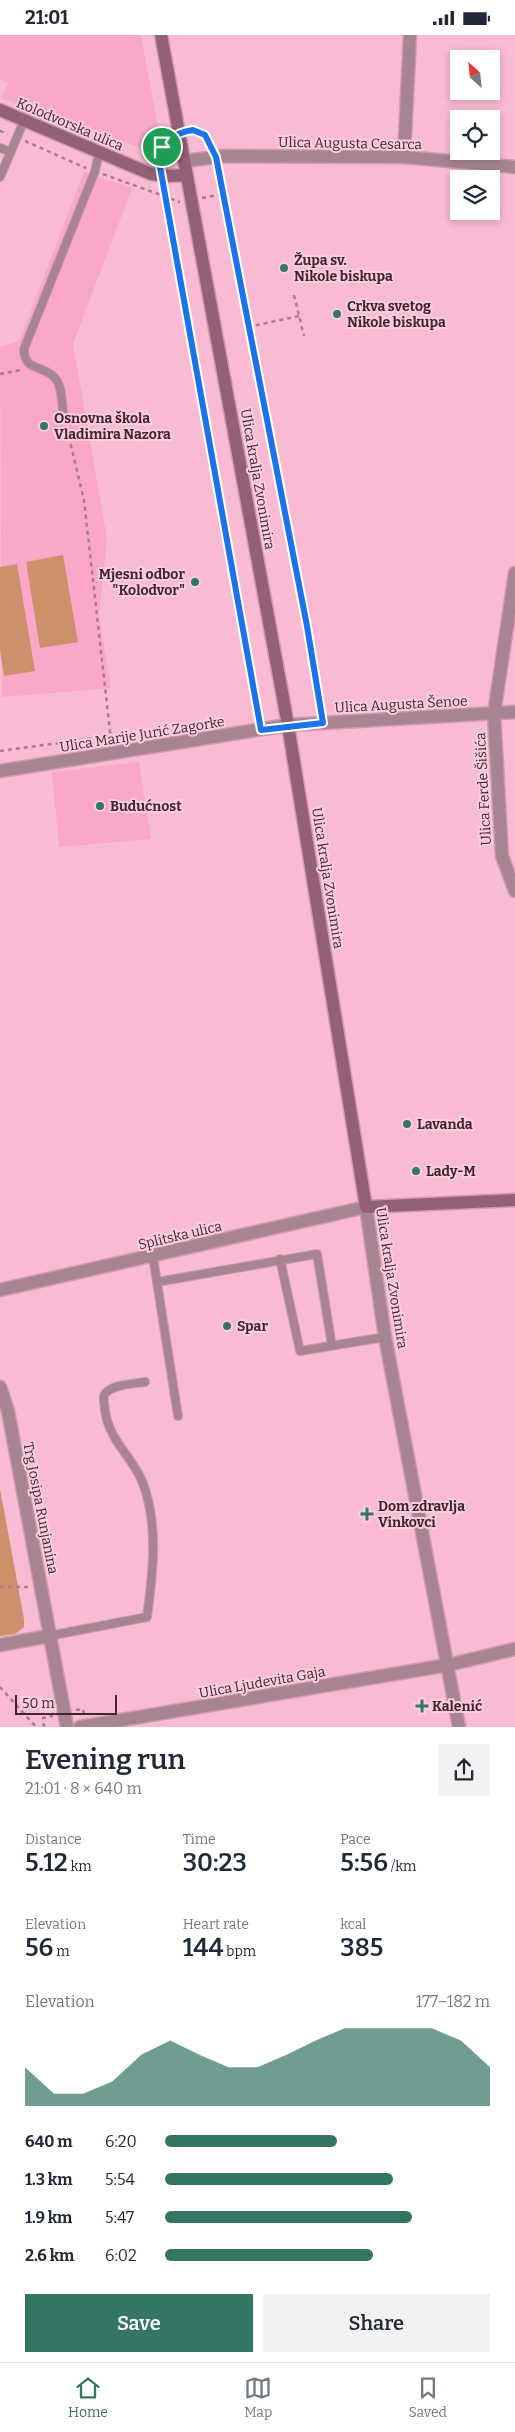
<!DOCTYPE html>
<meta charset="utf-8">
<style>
body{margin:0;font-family:Bitter,serif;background:#f2f2f3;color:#1f2937;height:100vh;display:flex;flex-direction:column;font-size:19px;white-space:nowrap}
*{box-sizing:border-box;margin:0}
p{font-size:16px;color:#747a83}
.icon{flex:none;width:28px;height:28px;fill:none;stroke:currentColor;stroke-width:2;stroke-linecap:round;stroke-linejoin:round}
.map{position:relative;height:1692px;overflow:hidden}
.panel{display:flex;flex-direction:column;background:#fff;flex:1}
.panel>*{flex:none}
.needle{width:32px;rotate:333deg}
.tools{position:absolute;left:450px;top:15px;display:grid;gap:10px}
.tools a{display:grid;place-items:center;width:50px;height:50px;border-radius:0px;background:#fff;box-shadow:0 2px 8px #0003;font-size:25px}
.scale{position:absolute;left:15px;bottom:12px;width:102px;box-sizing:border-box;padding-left:5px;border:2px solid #412430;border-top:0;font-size:14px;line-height:18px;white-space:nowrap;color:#412430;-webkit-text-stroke:4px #fccddf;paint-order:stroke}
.pin{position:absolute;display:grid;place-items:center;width:42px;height:42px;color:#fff;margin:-21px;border:2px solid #fff;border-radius:50%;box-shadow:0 1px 5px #0007}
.round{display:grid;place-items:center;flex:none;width:52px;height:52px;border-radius:0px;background:#f2f2f3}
.summary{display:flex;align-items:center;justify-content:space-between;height:85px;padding:0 25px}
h1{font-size:28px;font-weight:600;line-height:38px}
.stats{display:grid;grid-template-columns:repeat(3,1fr);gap:8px;height:85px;padding:5px 25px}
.stats div{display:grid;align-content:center}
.stats b{font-size:25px;font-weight:600}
.stats small{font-size:14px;font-weight:400}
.stats p{font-size:14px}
.chart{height:140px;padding:10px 25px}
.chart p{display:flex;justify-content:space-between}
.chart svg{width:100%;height:90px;margin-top:5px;fill:#357564;opacity:.7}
.cta{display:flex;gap:10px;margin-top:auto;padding:10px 25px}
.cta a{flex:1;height:58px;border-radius:0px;background:#357564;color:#fff;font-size:20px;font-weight:600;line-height:58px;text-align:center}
.cta a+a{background:#f2f2f3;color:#1f2937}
ul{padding:0 25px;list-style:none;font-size:16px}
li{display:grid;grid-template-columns:80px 60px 1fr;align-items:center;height:38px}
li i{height:12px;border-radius:6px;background:#357564}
.status{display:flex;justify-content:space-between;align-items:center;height:35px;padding:0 25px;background:#fff;direction:ltr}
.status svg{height:14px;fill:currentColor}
.dock{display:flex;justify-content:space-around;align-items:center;height:70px;border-top:1px solid #e0e1e3;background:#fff;font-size:14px;color:#747a83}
.dock a{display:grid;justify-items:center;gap:2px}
.dock .current{color:#357564}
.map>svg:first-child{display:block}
</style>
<div class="status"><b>21:01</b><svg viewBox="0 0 49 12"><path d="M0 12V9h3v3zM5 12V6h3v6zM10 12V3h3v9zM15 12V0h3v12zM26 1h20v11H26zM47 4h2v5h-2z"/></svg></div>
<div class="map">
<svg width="515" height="1692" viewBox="0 0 515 1692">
<rect width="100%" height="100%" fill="#f8bbd3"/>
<!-- built -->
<path fill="#faa7c9" d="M0,0H141L160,104L150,117L93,94L91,98L2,63L8,48L0,44Z
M84,137L132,153L73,309L107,503L99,582L111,653L2,662L0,312L17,307L21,302Z
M139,727L151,804L59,812L52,737Z"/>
<!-- green -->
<path fill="#cc916b" d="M63,520L78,607L40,613L26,527Z
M17,529L35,636L4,641L0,616V532Z
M0,1454L24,1584V1592L15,1599L0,1601Z"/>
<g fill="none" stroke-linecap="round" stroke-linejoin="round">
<defs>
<path id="lane" d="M0,113L11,117
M0,142L24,86
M63,377C62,367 62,349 54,342C42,330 24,336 24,314L95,136L99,118
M153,1222L178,1381
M280,1224L300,1316L385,1302
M157,1247L317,1219L332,1311
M49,1601L147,1582C153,1538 159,1488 142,1446C131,1420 110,1407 105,1376C105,1371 103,1366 104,1361C108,1349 135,1349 145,1347"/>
<path id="street" d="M404,122L410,0
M185,126L224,121L404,122L515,132
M515,538L494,679L502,821L515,856
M0,736L288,690L515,677
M0,1255L366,1172L385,1302L459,1692
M0,1352L8,1376L67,1692
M0,1610L49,1601
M80,1692L448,1630L515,1614"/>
<path id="secondary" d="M161,0L288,690L366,1172L515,1165
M0,75L151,139L169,141L187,140"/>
</defs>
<!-- lane casing -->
<use href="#lane" stroke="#d09aaf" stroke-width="10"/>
<!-- street casing -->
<use href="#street" stroke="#d09aaf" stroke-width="15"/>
<!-- secondary casing -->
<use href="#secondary" stroke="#d09aaf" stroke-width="15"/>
<!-- path -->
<path stroke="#aa7a8d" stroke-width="2.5" stroke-dasharray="4 4" stroke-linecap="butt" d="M191,95L199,96L211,110
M0,96L8,99
M25,106L86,133
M160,127L163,112L167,107
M218,134L307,591L321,676
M103,139L180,167
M164,152L259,683
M202,163L223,159
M294,260L304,301
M248,292L299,281
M0,339L21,335
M65,386L84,465L111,705
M0,716L110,701
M0,1552H29
M0,1652L36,1692
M76,1675L83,1674L84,1679
M44,1692L43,1683L53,1681"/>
<!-- lane -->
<use href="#lane" stroke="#a88492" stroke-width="8"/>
<!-- street -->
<use href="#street" stroke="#a88492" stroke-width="12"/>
<!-- secondary -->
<use href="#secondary" stroke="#936075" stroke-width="12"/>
</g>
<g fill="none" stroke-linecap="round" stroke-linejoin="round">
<defs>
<path id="route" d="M193,95L205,100L216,122L307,591L323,688L261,695L159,126C163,106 174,98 193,95Z"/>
</defs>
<!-- route casing -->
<use href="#route" stroke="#fff" stroke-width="10"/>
<!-- route -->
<use href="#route" stroke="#1a73e8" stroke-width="6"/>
</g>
<!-- markers -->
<g fill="#357564" stroke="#fccddf" stroke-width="2">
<circle cx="284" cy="233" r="5"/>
<circle cx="337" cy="279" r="5"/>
<circle cx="44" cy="391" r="5"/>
<circle cx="195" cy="547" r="5"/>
<circle cx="100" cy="771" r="5"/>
<circle cx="407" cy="1089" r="5"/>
<circle cx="416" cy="1136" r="5"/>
<circle cx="227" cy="1291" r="5"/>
<path d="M364.5 1471.5h5v5h5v5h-5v5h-5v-5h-5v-5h5z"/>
<path d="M419.5 1663.5h5v5h5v5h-5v5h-5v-5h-5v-5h5z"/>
</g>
<g text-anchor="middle" stroke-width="4" stroke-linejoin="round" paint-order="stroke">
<!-- street labels -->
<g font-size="14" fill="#412430" stroke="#fccddf">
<text transform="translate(70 89) rotate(23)" y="5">Kolodvorska ulica</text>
<text transform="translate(350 108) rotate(1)" y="5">Ulica Augusta Cesarca</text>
<text transform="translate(258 444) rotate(80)" y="5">Ulica kralja Zvonimira</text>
<text transform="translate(401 669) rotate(-3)" y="5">Ulica Augusta Šenoe</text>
<text transform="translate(142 699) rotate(-9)" y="5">Ulica Marije Jurić Zagorke</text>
<text transform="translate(483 754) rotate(-93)" y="5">Ulica Ferde Šišića</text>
<text transform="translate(328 843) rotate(81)" y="5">Ulica kralja Zvonimira</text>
<text transform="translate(180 1200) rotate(-13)" y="5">Splitska ulica</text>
<text transform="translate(392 1243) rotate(81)" y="5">Ulica kralja Zvonimira</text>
<text transform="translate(41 1473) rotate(79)" y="5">Trg Josipa Runjanina</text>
<text transform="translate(262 1647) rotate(-10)" y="5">Ulica Ljudevita Gaja</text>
</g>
<!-- poi labels -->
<g font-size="14" font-weight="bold" fill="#412430" stroke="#fccddf" text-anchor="start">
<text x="294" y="230">Župa sv.<tspan x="294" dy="16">Nikole biskupa</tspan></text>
<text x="347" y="276">Crkva svetog<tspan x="347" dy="16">Nikole biskupa</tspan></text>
<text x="54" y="388">Osnovna škola<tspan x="54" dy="16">Vladimira Nazora</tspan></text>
<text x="185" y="544" text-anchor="end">Mjesni odbor<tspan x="185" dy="16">"Kolodvor"</tspan></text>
<text x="110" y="776">Budućnost</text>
<text x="417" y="1094">Lavanda</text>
<text x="426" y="1141">Lady-M</text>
<text x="237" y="1296">Spar</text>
<text x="378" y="1476">Dom zdravlja<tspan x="378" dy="16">Vinkovci</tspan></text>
<text x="432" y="1676">Kalenić</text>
</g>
</g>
</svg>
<div class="tools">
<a><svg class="needle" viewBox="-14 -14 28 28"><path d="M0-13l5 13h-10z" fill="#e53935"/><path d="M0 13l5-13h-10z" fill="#747a83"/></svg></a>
<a><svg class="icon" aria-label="locate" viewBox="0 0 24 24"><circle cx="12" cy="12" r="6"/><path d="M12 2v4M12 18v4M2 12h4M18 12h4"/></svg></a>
<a><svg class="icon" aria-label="layers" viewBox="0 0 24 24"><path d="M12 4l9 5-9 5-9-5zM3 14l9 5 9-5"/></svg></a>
</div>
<div class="scale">50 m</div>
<div class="pin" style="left:162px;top:112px;background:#1e9e55"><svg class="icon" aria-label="arrive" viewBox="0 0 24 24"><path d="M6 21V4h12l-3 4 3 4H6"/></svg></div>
</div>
<section class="panel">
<div class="summary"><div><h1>Evening run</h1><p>21:01 · 8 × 640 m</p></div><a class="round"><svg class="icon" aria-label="share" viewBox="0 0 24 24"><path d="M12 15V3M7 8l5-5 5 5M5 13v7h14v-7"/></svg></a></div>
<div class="stats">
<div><p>Distance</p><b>5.12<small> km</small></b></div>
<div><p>Time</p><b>30:23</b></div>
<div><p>Pace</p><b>5:56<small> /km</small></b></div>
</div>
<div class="stats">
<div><p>Elevation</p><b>56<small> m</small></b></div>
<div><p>Heart rate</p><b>144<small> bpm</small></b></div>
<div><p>kcal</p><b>385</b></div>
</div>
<div class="chart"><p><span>Elevation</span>177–182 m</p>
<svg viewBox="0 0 160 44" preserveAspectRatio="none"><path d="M0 44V25L10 38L20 38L30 32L40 19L50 12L60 19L70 25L80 25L90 19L100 12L110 6L120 6L130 6L140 6L150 12L160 25V44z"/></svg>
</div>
<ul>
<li><b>640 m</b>6:20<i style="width:53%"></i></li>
<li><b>1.3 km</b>5:54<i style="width:70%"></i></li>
<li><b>1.9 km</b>5:47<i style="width:76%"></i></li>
<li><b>2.6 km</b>6:02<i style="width:64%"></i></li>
</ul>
<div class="cta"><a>Save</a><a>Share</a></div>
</section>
<nav class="dock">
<a class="current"><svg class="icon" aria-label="home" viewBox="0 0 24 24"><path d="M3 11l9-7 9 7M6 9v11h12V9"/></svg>Home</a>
<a><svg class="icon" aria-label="map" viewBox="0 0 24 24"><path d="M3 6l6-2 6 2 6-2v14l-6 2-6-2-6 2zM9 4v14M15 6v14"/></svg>Map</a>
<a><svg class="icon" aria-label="saved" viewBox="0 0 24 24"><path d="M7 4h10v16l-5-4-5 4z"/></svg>Saved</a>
</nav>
